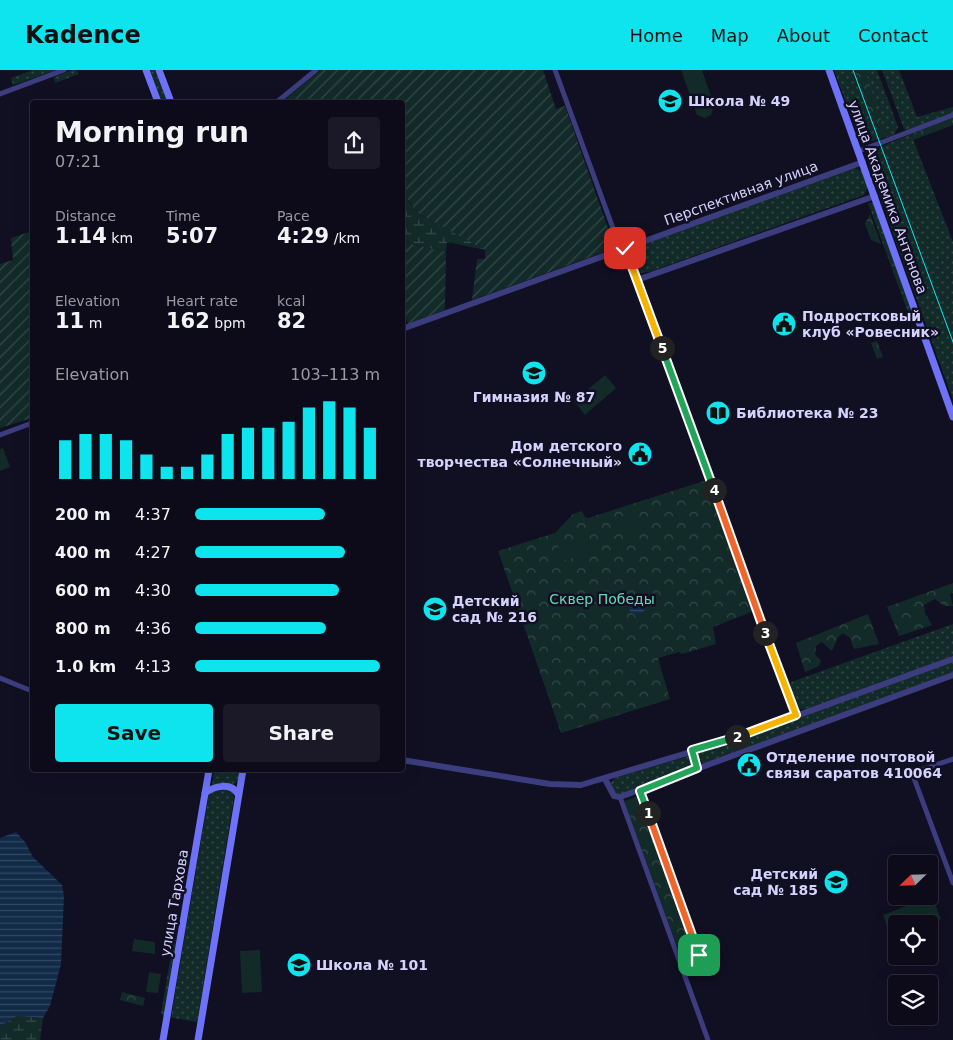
<!DOCTYPE html>
<meta charset="utf-8">
<style>
body{margin:0;font-family:"DejaVu Sans",sans-serif;background:#1b1927;color:#f1f3f6;height:100vh;display:flex;flex-direction:column;font-size:19px;white-space:nowrap}
*{box-sizing:border-box;margin:0}
p{font-size:16px;color:#9a9ba2}
.icon{flex:none;width:28px;height:28px;fill:none;stroke:currentColor;stroke-width:2;stroke-linecap:round;stroke-linejoin:round}
.map{position:relative;flex:1;overflow:hidden}
.panel{position:absolute;left:30px;top:30px;width:375px;height:672px;display:flex;flex-direction:column;background:#0d0b1a;border-radius:5px;box-shadow:0 5px 20px #0002,0 0 0 1px #2d2b39}
.panel>*{flex:none}
.needle{width:32px;rotate:247deg}
.buttons{position:absolute;left:888px;top:785px;display:grid;gap:10px}
.buttons a{display:grid;place-items:center;width:50px;height:50px;border-radius:5px;background:#0d0b1a;box-shadow:0 5px 20px #0002,0 0 0 1px #2d2b39;font-size:25px}
.pin{position:absolute;display:grid;place-items:center;width:42px;height:42px;color:#fff;margin:-21px;border-radius:10px;box-shadow:0 2px 8px #0006}
.km{position:absolute;width:25px;height:25px;margin:-12px;border-radius:50%;background:#222;color:#fff;font-size:14px;line-height:25px;text-align:center}
.round{display:grid;place-items:center;flex:none;width:52px;height:52px;border-radius:5px;background:#1b1927}
.head{display:flex;align-items:center;justify-content:space-between;height:85px;padding:0 25px}
h1{font-size:28px;font-weight:600;line-height:38px}
.metrics{display:grid;grid-template-columns:repeat(3,1fr);gap:8px;height:85px;padding:5px 25px}
.metrics div{display:grid;align-content:center}
.metrics b{font-size:21px;font-weight:600}
.metrics small{font-size:14px;font-weight:400}
.metrics p{font-size:14px}
.chart{height:140px;padding:10px 25px}
.chart p{display:flex;justify-content:space-between}
.chart svg{width:100%;height:90px;margin-top:5px;stroke:#0de4ee;stroke-width:6}
.button{display:flex;gap:10px;margin-top:auto;padding:10px 25px}
.button a{flex:1;height:58px;border-radius:5px;background:#0de4ee;color:#111;font-size:20px;font-weight:600;line-height:58px;text-align:center}
.button a+a{background:#1b1927;color:#f1f3f6}
ul{padding:0 25px;list-style:none;font-size:16px}
li{display:grid;grid-template-columns:80px 60px 1fr;align-items:center;height:38px}
li i{height:12px;border-radius:6px;background:#0de4ee}
header{display:flex;align-items:center;gap:30px;box-sizing:border-box;height:70px;padding:0 25px;background:#0de4ee;color:#111}
header strong{font-size:24px}
nav{display:flex;gap:28px;margin-inline-start:auto;font-size:18px}
.map>svg:first-child{display:block}
</style>
<header>
<strong>Kadence</strong>
<nav><a>Home</a><a>Map</a><a>About</a><a>Contact</a></nav>
</header>
<div class="map">
<svg width="953" height="970" viewBox="0 0 953 970">
<defs>
<pattern id="grass-dots" width="8" height="8" patternUnits="userSpaceOnUse" patternTransform="scale(1.25)"><rect width="8" height="8" fill="#122b29"/><path d="M2 2h.1M6 6h.1" fill="none" stroke="#344949" stroke-width="1.8" stroke-linecap="round"/></pattern>
<pattern id="forest-crowns" width="20" height="18" patternUnits="userSpaceOnUse" patternTransform="scale(1.25)"><rect width="20" height="18" fill="#122b29"/><path d="M2 6a3 3 0 1 1 6 0M12 15a3 3 0 1 1 6 0" fill="none" stroke="#344949"/></pattern>
<pattern id="wetland-marsh" width="20" height="14" patternUnits="userSpaceOnUse" patternTransform="scale(1.25)"><rect width="20" height="14" fill="#122b29"/><path d="M1 5h8M5 5V1M11 12h8M15 12V8" fill="none" stroke="#344949"/></pattern>
<pattern id="garden-furrows" width="10" height="10" patternUnits="userSpaceOnUse" patternTransform="scale(1.25)"><rect width="10" height="10" fill="#122b29"/><path d="M-1 1l2-2M0 10L10 0M9 11l2-2" fill="none" stroke="#344949"/></pattern>
<pattern id="water-rules" width="6" height="5" patternUnits="userSpaceOnUse" patternTransform="scale(1.25)"><rect width="6" height="5" fill="#112a48"/><path d="M0 2.5h6" fill="none" stroke="#334863"/></pattern>
</defs>
<rect width="100%" height="100%" fill="#110f22"/>
<!-- grass -->
<path fill="url(#grass-dots)" d="M33,0H57L13,15L11,8Z
M72,0H76L79,4L55,13L54,7Z
M150,0H155L167,32H162Z
M834,0H877L898,57L894,65L866,73L860,70Z
M882,0H899L917,47L953,37V44L908,61L904,59Z
M911,64L953,172V330L868,94L870,85L885,75Z
M854,98L862,101L868,117L864,125L649,202L638,203L629,182L631,179Z
M868,133H873L913,244L910,248Z
M953,554V586L806,639H800L789,618L791,612Z
M953,592V602L704,693L697,687V682Z
M689,686L693,695L691,698L639,719L616,725L610,713L615,708Z
M214,700H240L238,711L233,715L212,716Z
M226,718L233,723L234,727L197,952L173,948L171,947L209,724L210,721Z
M174,867L176,870L164,946L161,943Z"/>
<!-- forest -->
<path fill="url(#forest-crowns)" d="M855,0H865L873,24L872,27L884,58L888,63L884,66L878,61Z
M953,48V55L913,70L911,64Z
M870,144L881,174L871,170L865,154Z
M886,173L888,174L909,240L884,175Z
M877,271L883,287L877,289L871,273Z
M707,410L754,541L713,557L716,574L682,584L679,582L658,588L670,629L561,663L498,481L555,463L573,444L582,441L585,447L588,448Z
M953,513V523L950,524L953,536H944L935,529L924,535L925,543L932,555L899,566L887,537Z
M868,544L879,574L854,579L850,568L843,563L838,567L832,581L822,572L816,576L815,584L821,591L819,596L805,602L796,573Z
M639,726L696,882L681,887L624,731Z
M122,922L145,928L143,936L120,930Z"/>
<!-- wetland -->
<path fill="url(#wetland-marsh)" d="M402,122L416,142L486,180L447,172L446,182L414,175L403,168Z
M17,946L43,948L40,970H0V956Z"/>
<!-- garden -->
<path fill="url(#garden-furrows)" d="M321,0H543L556,39L565,36L615,178L472,230L477,189H485V180L416,142L403,122L402,32H282Z
M32,161V348L0,358V194L13,190L11,168Z
M402,168L414,175L446,182L445,240L408,254L403,238Z"/>
<!-- pitch -->
<path fill="#122b29" d="M681,0H702L714,35L711,45L705,48L697,45Z
M605,305L616,318L585,345L574,331Z
M3,378L10,397L0,401V379Z
M631,443L638,464L627,468L620,447Z
M589,466L594,481L563,491L558,476Z
M932,826L941,849L929,854H896V866L891,868L883,845Z
M134,869L155,872V884L132,881Z
M260,880L262,922L242,923L240,881Z
M149,902L161,904L158,923L146,922Z"/>
<!-- water -->
<path fill="url(#water-rules)" d="M629 537a8 8 0 1 1 16 0a8 8 0 1 1-16 0Z
M16,762L25,772L33,787L62,815L64,826L61,894L50,936L43,948L17,946L0,956V768Z"/>
<g fill="none" stroke-linecap="round" stroke-linejoin="round">
<!-- minor -->
<path stroke="#3c3d7e" stroke-width="5" d="M555,0L621,180
M0,24L64,0
M277,32L316,0
M859,81L953,45
M637,210L796,645
M0,365L32,353
M0,608L32,621
M953,689L912,703L953,813
M640,721L699,885L680,893
M620,727L708,970"/>
<!-- tertiary -->
<path stroke="#3c3d7e" stroke-width="6" d="M625,178L637,210L875,126
M402,259L863,92
M691,680L697,698
M402,690L550,714L581,715L727,671L953,589
M605,709L614,726L620,727L953,605"/>
<!-- secondary -->
<path stroke="#6e72f7" stroke-width="7" d="M146,0L158,32
M159,0L171,32
M829,0L953,347
M205,723C214,716 231,712 238,724
M163,970L209,700
M198,970L243,700"/>
<!-- tram -->
<path stroke="#0de4ee" stroke-width="1" d="M853,0L953,272"/>
</g>
<g fill="none" stroke-linecap="round" stroke-linejoin="round">
<defs>
<path id="split-1" d="M648,743L699,885"/>
<path id="split-2" d="M648,743L640,721L697,698L692,680L737,667"/>
<path id="split-3" d="M737,667L796,645L765,563"/>
<path id="split-4" d="M714,420L765,563"/>
<path id="split-5" d="M662,278L714,420"/>
<path id="split-6" d="M625,178L662,278"/>
</defs>
<!-- split-1 casing -->
<use href="#split-1" stroke="#fff" stroke-width="10"/>
<!-- split-2 casing -->
<use href="#split-2" stroke="#fff" stroke-width="10"/>
<!-- split-3 casing -->
<use href="#split-3" stroke="#fff" stroke-width="10"/>
<!-- split-4 casing -->
<use href="#split-4" stroke="#fff" stroke-width="10"/>
<!-- split-5 casing -->
<use href="#split-5" stroke="#fff" stroke-width="10"/>
<!-- split-6 casing -->
<use href="#split-6" stroke="#fff" stroke-width="10"/>
<!-- split-1 -->
<use href="#split-1" stroke="#f0652b" stroke-width="6"/>
<!-- split-2 -->
<use href="#split-2" stroke="#22a559" stroke-width="6"/>
<!-- split-3 -->
<use href="#split-3" stroke="#f5b400" stroke-width="6"/>
<!-- split-4 -->
<use href="#split-4" stroke="#f0652b" stroke-width="6"/>
<!-- split-5 -->
<use href="#split-5" stroke="#22a559" stroke-width="6"/>
<!-- split-6 -->
<use href="#split-6" stroke="#f5b400" stroke-width="6"/>
</g>
<!-- icons -->
<defs>
<symbol id="school-disc" viewBox="-11 -11 22 22"><circle r="9.5" fill="#0de4ee" stroke="#110f22"/><path d="M0-5L7-2L0 1L-7-2ZM-4 1L0 2.5L4 1V4Q0 6-4 4Z" fill="#111"/></symbol>
<symbol id="civic-disc" viewBox="-11 -11 22 22"><circle r="9.5" fill="#0de4ee" stroke="#110f22"/><path d="M-.6-6.5H3V-4.5H.6V-3L4-1V1h2V6H-6V1h2V-1L-.6-3ZM-1.2 2.5V6h2.4V2.5Z" fill="#111"/></symbol>
<symbol id="library-disc" viewBox="-11 -11 22 22"><circle r="9.5" fill="#0de4ee" stroke="#110f22"/><path d="M-6-4Q-3-5.5-.7-3.5V5Q-3 3-6 4ZM6-4Q3-5.5 .7-3.5V5Q3 3 6 4Z" fill="#111"/></symbol>
</defs>
<g fill-rule="evenodd">
<use href="#school-disc" x="656" y="17" width="28" height="28"/>
<use href="#civic-disc" x="770" y="240" width="28" height="28"/>
<use href="#school-disc" x="520" y="289" width="28" height="28"/>
<use href="#library-disc" x="704" y="329" width="28" height="28"/>
<use href="#civic-disc" x="626" y="370" width="28" height="28"/>
<use href="#school-disc" x="421" y="525" width="28" height="28"/>
<use href="#civic-disc" x="735" y="681" width="28" height="28"/>
<use href="#school-disc" x="822" y="798" width="28" height="28"/>
<use href="#school-disc" x="285" y="881" width="28" height="28"/>
</g>
<g text-anchor="middle" stroke-width="5" stroke-linejoin="round" paint-order="stroke">
<!-- poi labels -->
<g font-size="14" font-weight="bold" fill="#d5d2fd" stroke="#110f22" text-anchor="start">
<text x="688" y="36">Школа № 49</text>
<text x="802" y="251">Подростковый<tspan x="802" dy="16">клуб «Ровесник»</tspan></text>
<text x="534" y="332" text-anchor="middle">Гимназия № 87</text>
<text x="736" y="348">Библиотека № 23</text>
<text x="622" y="381" text-anchor="end">Дом детского<tspan x="622" dy="16">творчества «Солнечный»</tspan></text>
<text x="452" y="536">Детский<tspan x="452" dy="16">сад № 216</tspan></text>
<text x="766" y="692">Отделение почтовой<tspan x="766" dy="16">связи саратов 410064</tspan></text>
<text x="818" y="809" text-anchor="end">Детский<tspan x="818" dy="16">сад № 185</tspan></text>
<text x="316" y="900">Школа № 101</text>
</g>
<!-- street labels -->
<g font-size="14" fill="#d5d2fd" stroke="#110f22">
<text transform="translate(741 123) rotate(-20)" y="5">Перспективная улица</text>
<text transform="translate(888 127) rotate(70)" y="5">улица Академика Антонова</text>
<text transform="translate(174 833) rotate(-80)" y="5">улица Тархова</text>
</g>
<!-- park labels -->
<g font-size="14" fill="#62d9b4" stroke="#110f22">
<text x="602" y="534">Сквер Победы</text>
</g>
</g>
</svg>
<div class="buttons">
<a><svg class="needle" viewBox="-14 -14 28 28"><path d="M0-13l5 13h-10z" fill="#e53935"/><path d="M0 13l5-13h-10z" fill="#9a9ba2"/></svg></a>
<a><svg class="icon" aria-label="locate" viewBox="0 0 24 24"><circle cx="12" cy="12" r="6"/><path d="M12 2v4M12 18v4M2 12h4M18 12h4"/></svg></a>
<a><svg class="icon" aria-label="layers" viewBox="0 0 24 24"><path d="M12 4l9 5-9 5-9-5zM3 14l9 5 9-5"/></svg></a>
</div>
<div class="pin" style="left:699px;top:885px;background:#1e9e55"><svg class="icon" aria-label="arrive" viewBox="0 0 24 24"><path d="M6 21V4h12l-3 4 3 4H6"/></svg></div>
<div class="pin" style="left:625px;top:178px;background:#d93025"><svg class="icon" aria-label="check" viewBox="0 0 24 24"><path d="M5 12l5 5 9-10"/></svg></div>
<b class="km" style="left:648px;top:743px">1</b>
<b class="km" style="left:737px;top:667px">2</b>
<b class="km" style="left:765px;top:563px">3</b>
<b class="km" style="left:714px;top:420px">4</b>
<b class="km" style="left:662px;top:278px">5</b>
<section class="panel">
<div class="head"><div><h1>Morning run</h1><p>07:21</p></div><a class="round"><svg class="icon" aria-label="share" viewBox="0 0 24 24"><path d="M12 15V3M7 8l5-5 5 5M5 13v7h14v-7"/></svg></a></div>
<div class="metrics">
<div><p>Distance</p><b>1.14<small> km</small></b></div>
<div><p>Time</p><b>5:07</b></div>
<div><p>Pace</p><b>4:29<small> /km</small></b></div>
</div>
<div class="metrics">
<div><p>Elevation</p><b>11<small> m</small></b></div>
<div><p>Heart rate</p><b>162<small> bpm</small></b></div>
<div><p>kcal</p><b>82</b></div>
</div>
<div class="chart"><p><span>Elevation</span>103–113 m</p>
<svg viewBox="0 0 160 44" preserveAspectRatio="none"><path d="M5 44V25M15 44V22M25 44V22M35 44V25M45 44V32M55 44V38M65 44V38M75 44V32M85 44V22M95 44V19M105 44V19M115 44V16M125 44V9M135 44V6M145 44V9M155 44V19"/></svg>
</div>
<ul>
<li><b>200 m</b>4:37<i style="width:70%"></i></li>
<li><b>400 m</b>4:27<i style="width:81%"></i></li>
<li><b>600 m</b>4:30<i style="width:78%"></i></li>
<li><b>800 m</b>4:36<i style="width:71%"></i></li>
<li><b>1.0 km</b>4:13<i style="width:100%"></i></li>
</ul>
<div class="button"><a>Save</a><a>Share</a></div>
</section>
</div>
